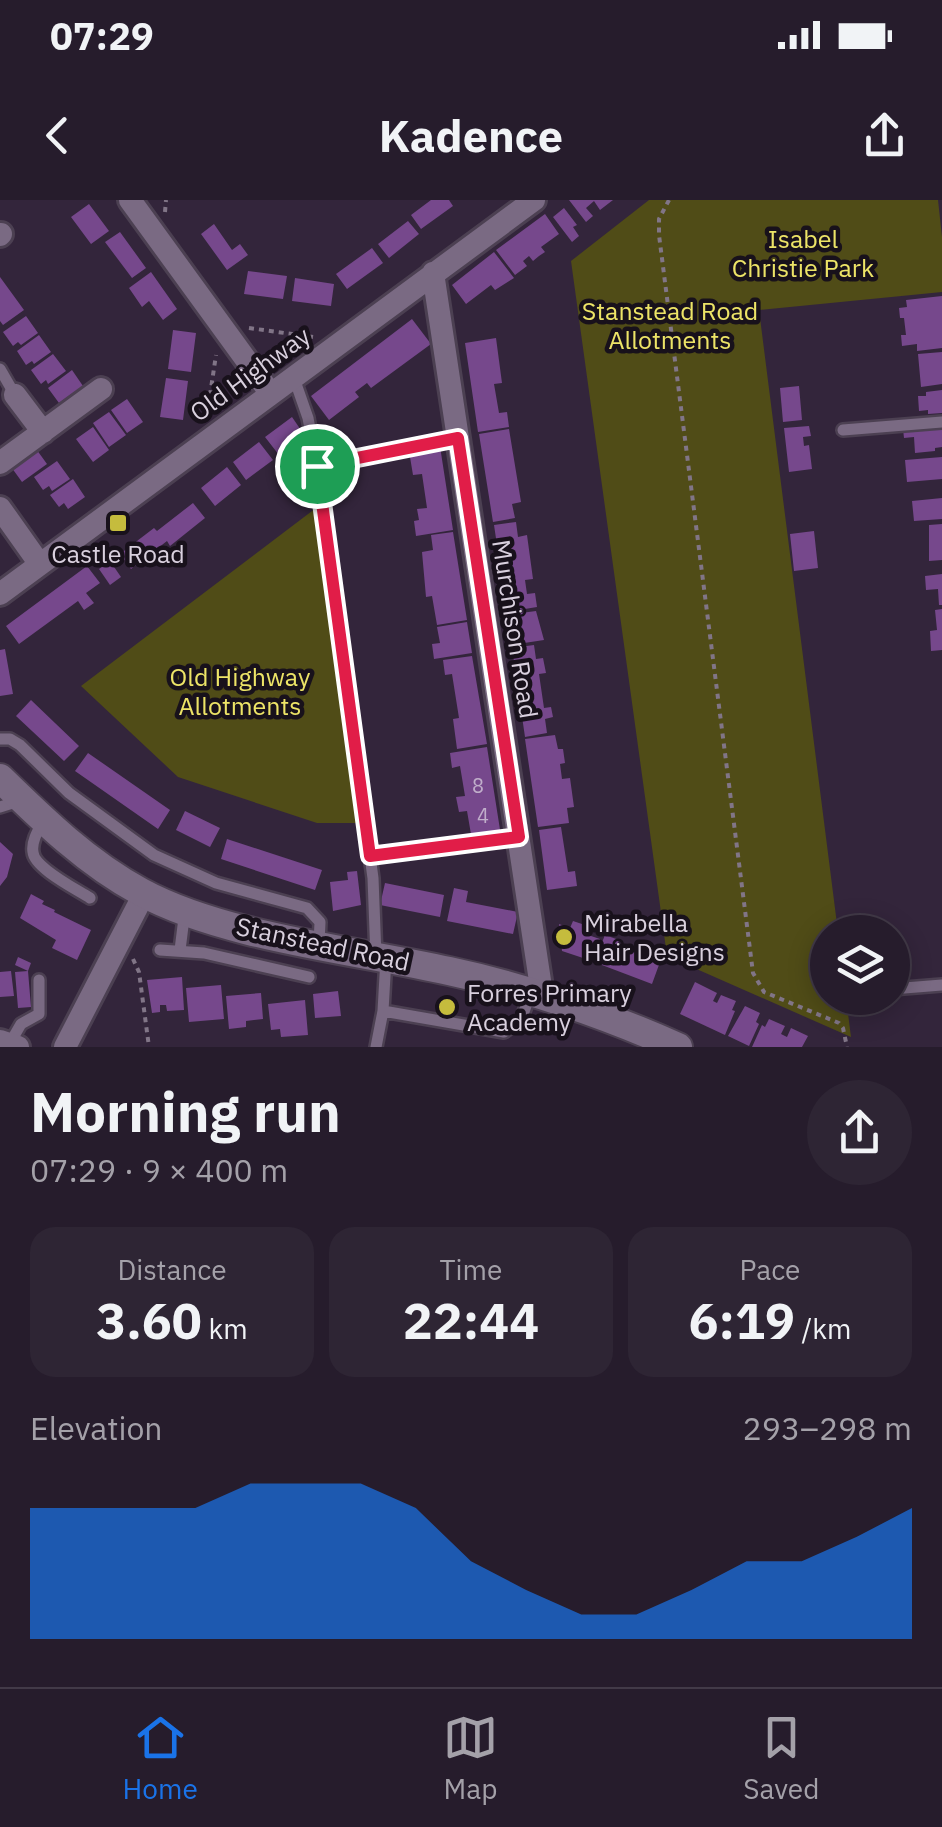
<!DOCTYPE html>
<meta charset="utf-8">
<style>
body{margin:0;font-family:"IBM Plex Sans",sans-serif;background:#2e2534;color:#f1f3f6;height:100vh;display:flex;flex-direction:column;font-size:38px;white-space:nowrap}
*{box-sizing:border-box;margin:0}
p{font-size:32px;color:#a4a1a9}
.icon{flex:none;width:55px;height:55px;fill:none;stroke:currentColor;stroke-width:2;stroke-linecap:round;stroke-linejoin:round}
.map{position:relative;height:847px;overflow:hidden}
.details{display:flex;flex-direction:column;background:#261c2c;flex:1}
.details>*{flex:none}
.tools{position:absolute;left:810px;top:715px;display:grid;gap:20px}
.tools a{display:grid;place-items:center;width:100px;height:100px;border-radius:50%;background:#261c2c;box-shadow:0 5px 25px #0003,0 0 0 2px #423a48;font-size:50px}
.pin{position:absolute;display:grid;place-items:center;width:85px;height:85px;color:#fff;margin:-42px;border:5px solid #fff;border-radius:50%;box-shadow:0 2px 10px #0007}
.round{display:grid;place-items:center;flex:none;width:105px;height:105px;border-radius:52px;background:#2e2534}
.headline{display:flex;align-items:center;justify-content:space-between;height:170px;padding:0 30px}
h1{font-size:55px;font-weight:700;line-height:75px}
.figures{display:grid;grid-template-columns:repeat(3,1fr);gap:15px;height:170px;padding:10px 30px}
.figures div{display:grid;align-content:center;border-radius:25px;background:#2e2534;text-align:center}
.figures b{font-size:50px;font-weight:700}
.figures small{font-size:28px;font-weight:400}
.figures p{font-size:28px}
.chart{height:280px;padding:20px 30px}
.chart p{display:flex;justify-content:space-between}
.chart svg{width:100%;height:180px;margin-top:10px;fill:#1a73e8;opacity:.7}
.status{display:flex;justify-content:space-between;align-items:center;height:70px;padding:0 50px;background:#261c2c;direction:ltr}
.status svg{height:28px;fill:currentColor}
header{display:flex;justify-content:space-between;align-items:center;height:130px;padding:0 30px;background:#261c2c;font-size:45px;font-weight:700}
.tab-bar{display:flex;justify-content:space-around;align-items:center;height:140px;border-top:2px solid #423a48;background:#261c2c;font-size:28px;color:#a4a1a9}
.tab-bar a{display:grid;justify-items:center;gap:5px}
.tab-bar .active{color:#1a73e8}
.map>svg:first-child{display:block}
</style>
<div class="status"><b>07:29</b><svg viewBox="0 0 49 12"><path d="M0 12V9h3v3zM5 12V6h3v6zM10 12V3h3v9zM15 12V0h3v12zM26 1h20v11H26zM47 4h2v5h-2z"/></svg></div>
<header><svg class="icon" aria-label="back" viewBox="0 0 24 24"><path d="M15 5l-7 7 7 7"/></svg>Kadence<svg class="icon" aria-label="share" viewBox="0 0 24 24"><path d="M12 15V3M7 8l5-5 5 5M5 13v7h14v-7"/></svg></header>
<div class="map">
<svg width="942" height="847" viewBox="0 0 942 847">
<rect width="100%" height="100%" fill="#33253b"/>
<!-- green -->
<path fill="#504c17" d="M649,0H938L942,37V92L759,110L838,732H828V798H846L851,837L667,756L571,61Z
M316,308L357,623H317L178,577L81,486Z"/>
<!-- building -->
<path fill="#76488c" d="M431,0H449L453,6L421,29L411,15Z
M569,0H613L600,10L594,1L586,8L593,16L586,22Z
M89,4L109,31L91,44L71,17Z
M564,8L577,25L573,27L579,36L572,42L553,17Z
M545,14L559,34L541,47L545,52L539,56L533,61L529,56L523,61L527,66L515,75L496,50Z
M408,21L419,34L389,58L378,44Z
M214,24L232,50L240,44L248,55L227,70L201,34Z
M120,32L146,68L132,78L105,42Z
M372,48L383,63L347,89L336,74Z
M494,52L514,78L495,90L491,85L466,104L452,85Z
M248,71L287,76L283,99L244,94Z
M151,72L177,109L163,120L149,101L142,107L129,88Z
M0,77L24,110L3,125L0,121Z
M295,78L334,84L331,106L292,101Z
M942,96V148L917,151V144L902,146L901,135H906L904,118H900L899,108L907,107L906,100Z
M26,116L38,133L21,145L18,142L13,146L3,132Z
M412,119L431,144L371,188L367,183L355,192L359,197L329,220L311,196Z
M173,130L196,133L191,172L168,169Z
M39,135L51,152L34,164L32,161L26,165L17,151Z
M496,138L502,183L494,184L499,213L507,212L509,227L478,232L465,143Z
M942,152V184L921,187L918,154Z
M53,154L66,171L48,184L46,180L41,184L31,170Z
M72,170L83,186L59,203L48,188Z
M166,178L188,181L183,220L160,217Z
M799,186L802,220L783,222L780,188Z
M942,190V213L928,214V210L919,211L918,196H926V192Z
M127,199L143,222L127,233L111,210Z
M109,212L126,235L109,247L93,223Z
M292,217L305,236L279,255L265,237Z
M942,221V247L935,248V251L915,253L914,237L904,238L903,229Z
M809,226L811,236L803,237L804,246L809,245L812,269L789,272L784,228Z
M93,227L109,250L93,262L76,239Z
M509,229L521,302L512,304L515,318L493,322L479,234Z
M439,240L453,330L416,336L414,321L419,320L417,309L427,308L422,274L413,275L408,245Z
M259,242L273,260L246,280L233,262Z
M34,246L47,264L22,282L9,264Z
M942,257V279L907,282L905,260Z
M57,261L70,279L52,291L49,286L43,290L34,277Z
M227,267L241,285L215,306L201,288Z
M73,279L85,297L68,309L64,303L59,307L50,295Z
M942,298V319L914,321L912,301Z
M193,303L205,318L170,346L167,341L131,369L120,354L154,328L157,331Z
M516,322L518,337L527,335L533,379L525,380L527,394L535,393L537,407L507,412L494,325Z
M942,324V360L929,361V325Z
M814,331L818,368L794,371L790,334Z
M453,332L467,420L437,425L432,396L426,397L422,352L433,350L431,335Z
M110,361L121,377L110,385L99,369Z
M87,366L100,383L86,393L94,403L84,410L78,401L19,444L6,426Z
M942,374V405H939L938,389L926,390L925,376Z
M942,409V450L931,451L930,431L937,430L935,410Z
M536,411L544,440L511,445L506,415Z
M467,422L472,453L434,459L432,444L440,443L437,427Z
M534,445L536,459L543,458L546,473L539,474L544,508L551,507L553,517L545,519L547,533L525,537L512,448Z
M5,449L13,494L0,496V450Z
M472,456L487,544L457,549L453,519L459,518L452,474L445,475L443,460Z
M31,500L79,546L64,561L16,516Z
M555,535L558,549H563L565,563L560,564L562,579L570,578L574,607L567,608L569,623L538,627L525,539Z
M487,547L501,636L472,640L467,611L459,612L456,597L465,596L460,566L452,568L450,553Z
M88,553L170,610L158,629L75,571Z
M185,611L220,628L210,647L176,630Z
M561,627L568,672L575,671L577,686L547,690L539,630Z
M227,639L322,670L315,690L221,659Z
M0,642L13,654L7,677L0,686Z
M357,671L361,705L333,711L330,682L348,680L347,672Z
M385,683L444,695L440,717L380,705Z
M454,688L468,691L466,702L518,712L513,734L447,721Z
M31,694L44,701L42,704L55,710L54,712L91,730L77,760L52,748L56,740L20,718Z
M573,721L588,726L585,734L600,739L592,761L562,751L559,724L570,728Z
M605,735L619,740L617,745L660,762L652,784L594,762Z
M18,757L31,763L28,771L31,807L18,808L15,772L28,771L15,765Z
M11,771L14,796L0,797V772Z
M182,777L184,810L167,811L166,805H160V812L152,813L147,780Z
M695,782L717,793L713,801L717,803L721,795L736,801L732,810L735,811L725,835L680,814Z
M221,785L224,819L189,822L186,788Z
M338,791L341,816L315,818L313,794Z
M261,793L263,819L246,821V827L229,829L226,796Z
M305,800L308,835L281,837L280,829L271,830L268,804Z
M745,806L760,813L756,822L759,824L749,846L728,836Z
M769,819L785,826L781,834L787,837L791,828L808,836L802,847H752L762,825L765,827Z"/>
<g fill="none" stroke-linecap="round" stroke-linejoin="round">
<defs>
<path id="service" d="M0,169L15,195
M294,178L308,218L317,266L373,678L376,757
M843,230L942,222
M317,266L458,238
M0,539H10L20,545L69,593L154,655L216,683L307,708L320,722L319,744
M0,607L22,600
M44,620C39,629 31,641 33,652C34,668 76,689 90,698
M160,750L204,753L309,777
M180,750L185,710
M892,789L942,785
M383,811L504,832L521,820L530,795
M10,843L21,824L39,814V780
M376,847L383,811L386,758"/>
<path id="minor" d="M130,0L271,194
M0,35L1,34
M433,73L542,794
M15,195L43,232
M0,263L101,189
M0,308L39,363
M0,394L534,0
M0,841L18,847
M65,847L144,694"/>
<path id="tertiary" d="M0,578C43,620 87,663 141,692C224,737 355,750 449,771C529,788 604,814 678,847"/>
</defs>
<!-- service casing -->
<use href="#service" stroke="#4c4052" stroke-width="16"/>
<!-- minor casing -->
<use href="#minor" stroke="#4c4052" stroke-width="28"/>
<!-- tertiary casing -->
<use href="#tertiary" stroke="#4c4052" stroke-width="32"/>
<!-- path -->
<path stroke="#817587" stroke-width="4" stroke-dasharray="5 5" stroke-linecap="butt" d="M669,0L659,19V35L753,773L764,792L839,823L843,828L847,847
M165,12L166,0
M249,128L313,137
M207,215L216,155
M385,654L499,639
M133,759L139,772L149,847"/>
<!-- service -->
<use href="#service" stroke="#7a6a83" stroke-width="11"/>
<!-- minor -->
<use href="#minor" stroke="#7a6a83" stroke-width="22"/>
<!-- tertiary -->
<use href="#tertiary" stroke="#7a6a83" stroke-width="28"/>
</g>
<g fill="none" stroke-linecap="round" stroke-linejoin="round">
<defs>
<path id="route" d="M458,238L519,637L370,656L317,266Z"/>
</defs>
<!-- route casing -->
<use href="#route" stroke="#fff" stroke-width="20"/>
<!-- route -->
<use href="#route" stroke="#e11d48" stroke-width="12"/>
</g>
<!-- markers -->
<g fill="#c5bc3d" stroke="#18111b" stroke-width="4">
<rect x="108" y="313" width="20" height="20" rx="5"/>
<circle cx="564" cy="737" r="10"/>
<circle cx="447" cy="807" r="10"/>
</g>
<g text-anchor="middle" stroke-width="9" stroke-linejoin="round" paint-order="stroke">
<!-- number labels -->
<g font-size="20" fill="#c0aeca">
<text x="478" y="593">8</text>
<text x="483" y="623">4</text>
</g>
<!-- park labels -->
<g font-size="25" fill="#ede467" stroke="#18111b">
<text x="803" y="48">Isabel<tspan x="803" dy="29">Christie Park</tspan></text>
<text x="670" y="120">Stanstead Road<tspan x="670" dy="29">Allotments</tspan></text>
<text x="240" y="486">Old Highway<tspan x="240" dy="29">Allotments</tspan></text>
</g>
<!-- street labels -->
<g font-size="25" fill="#d9d0de" stroke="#18111b">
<text transform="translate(250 174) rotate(-36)" y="9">Old Highway</text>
<text transform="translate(515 429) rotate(81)" y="9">Murchison Road</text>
<text transform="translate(323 744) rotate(12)" y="9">Stanstead Road</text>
</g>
<!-- poi labels -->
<g font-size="25" fill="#d9d0de" stroke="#18111b" text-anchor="start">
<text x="118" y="363" text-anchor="middle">Castle Road</text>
<text x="584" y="732">Mirabella<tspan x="584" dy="29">Hair Designs</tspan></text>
<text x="467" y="802">Forres Primary<tspan x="467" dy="29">Academy</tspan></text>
</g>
</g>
</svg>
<div class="tools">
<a><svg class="icon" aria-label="layers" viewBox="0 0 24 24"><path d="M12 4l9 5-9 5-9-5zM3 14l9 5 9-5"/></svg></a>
</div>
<div class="pin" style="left:317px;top:266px;background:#1e9e55"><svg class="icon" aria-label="arrive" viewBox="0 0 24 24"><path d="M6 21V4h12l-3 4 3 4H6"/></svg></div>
</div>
<section class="details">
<div class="headline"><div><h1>Morning run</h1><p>07:29 · 9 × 400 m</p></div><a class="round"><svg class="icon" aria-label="share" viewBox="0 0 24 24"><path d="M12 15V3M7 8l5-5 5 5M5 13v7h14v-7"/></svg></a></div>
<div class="figures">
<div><p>Distance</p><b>3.60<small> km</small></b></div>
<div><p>Time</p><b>22:44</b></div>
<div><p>Pace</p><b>6:19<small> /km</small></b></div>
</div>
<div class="chart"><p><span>Elevation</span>293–298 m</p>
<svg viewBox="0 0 160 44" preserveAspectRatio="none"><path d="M0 44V12L10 12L20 12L30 12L40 6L50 6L60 6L70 12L80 25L90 32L100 38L110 38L120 32L130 25L140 25L150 19L160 12V44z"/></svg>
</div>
</section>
<nav class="tab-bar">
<a class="active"><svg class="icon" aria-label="home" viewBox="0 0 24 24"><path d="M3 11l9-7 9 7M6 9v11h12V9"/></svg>Home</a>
<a><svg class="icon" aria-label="map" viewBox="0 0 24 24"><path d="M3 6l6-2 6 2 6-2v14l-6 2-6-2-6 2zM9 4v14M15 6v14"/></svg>Map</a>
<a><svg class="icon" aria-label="saved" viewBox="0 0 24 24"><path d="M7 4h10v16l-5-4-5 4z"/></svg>Saved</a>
</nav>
